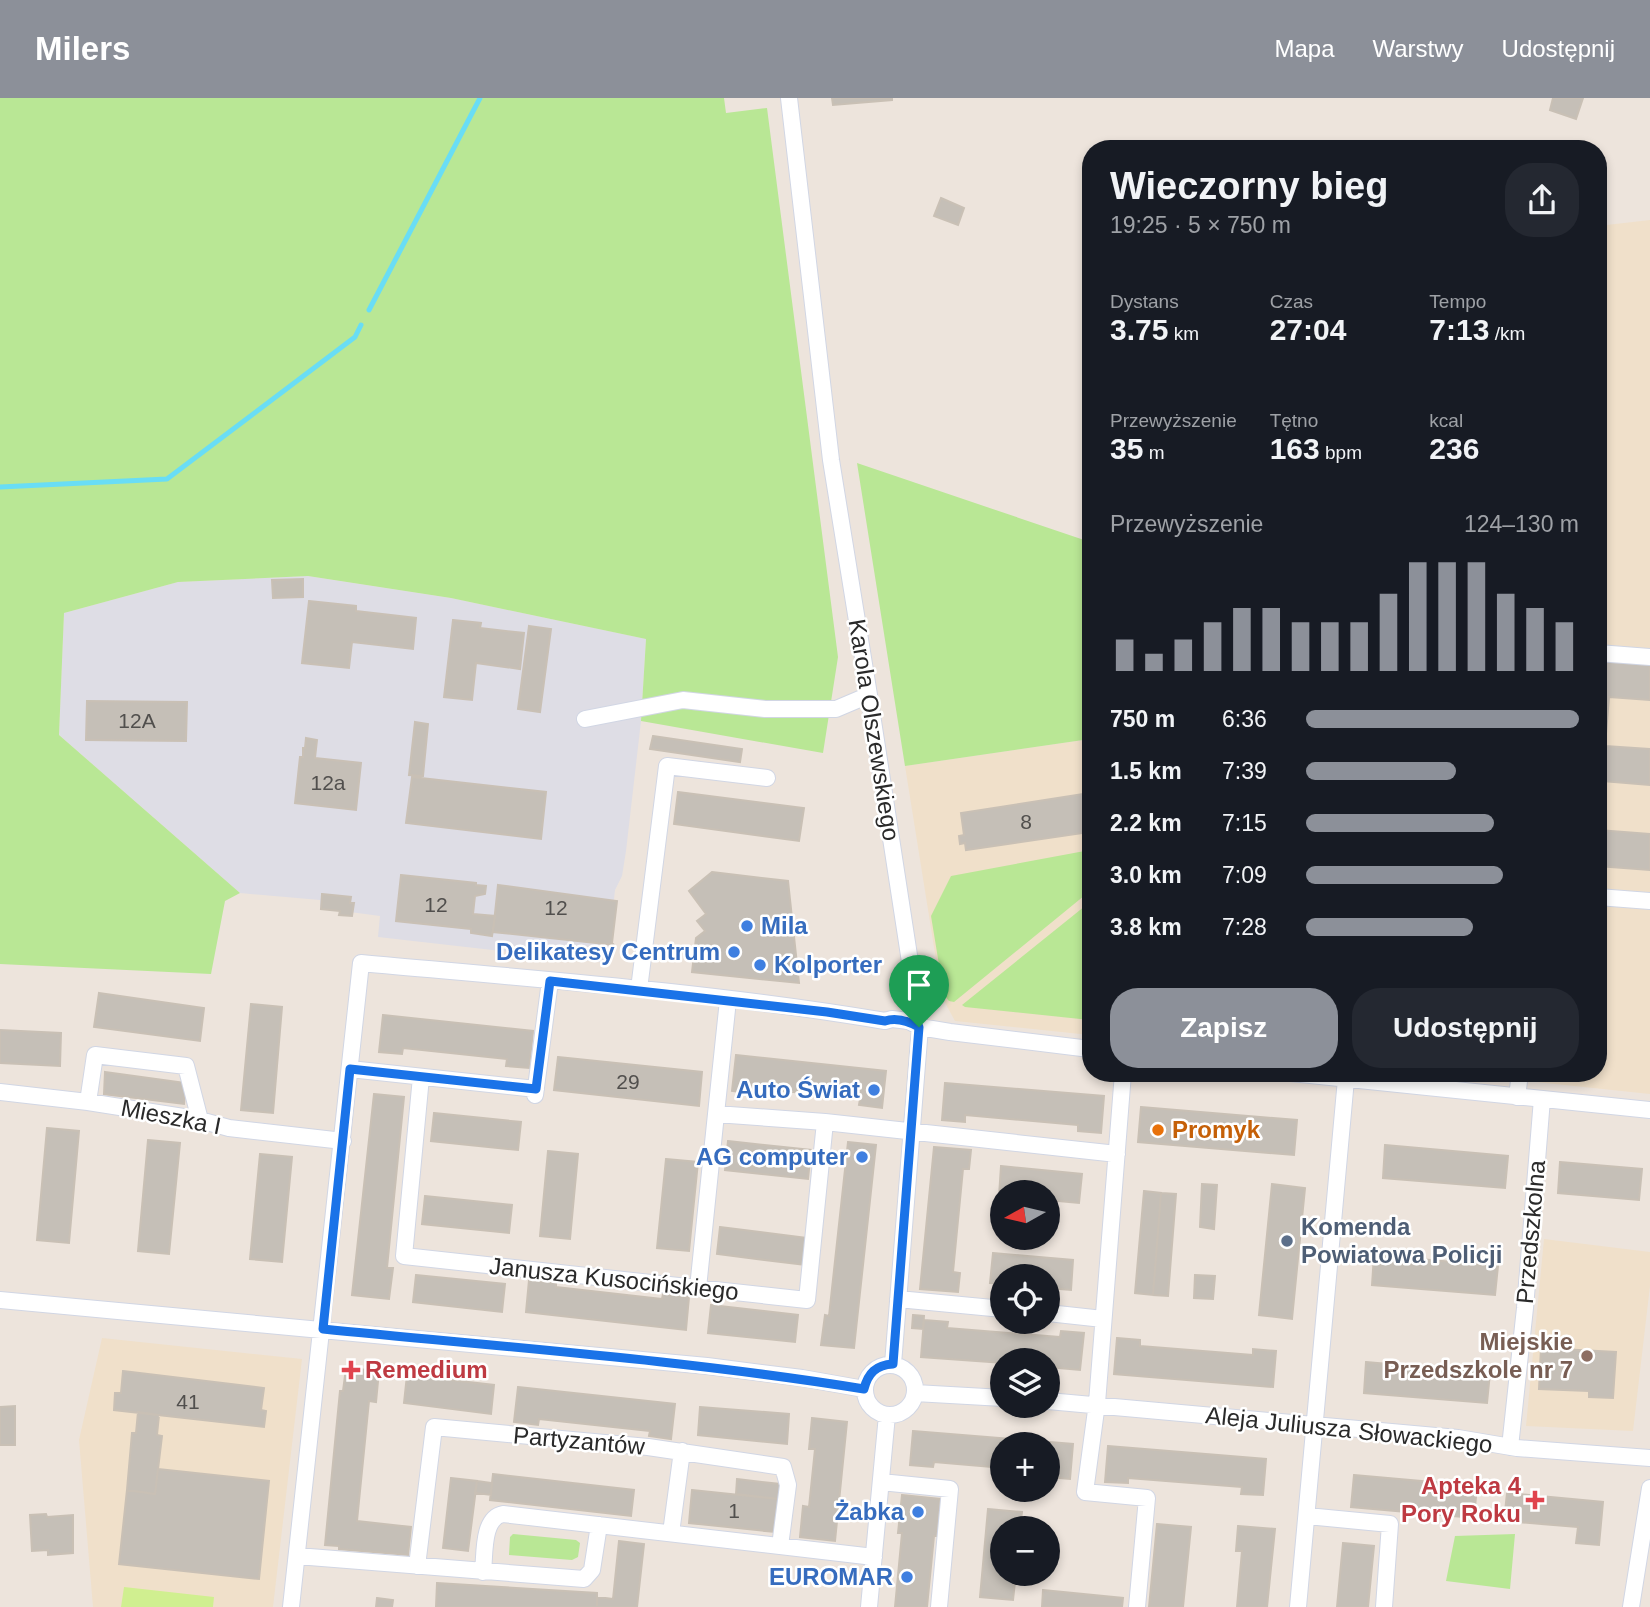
<!DOCTYPE html>
<html lang="pl">
<meta charset="utf-8">
<style>
body{margin:0;font-family:Helvetica,sans-serif;background:#242831;color:#f1f3f6;height:100vh;display:flex;flex-direction:column;font-size:26px;white-space:nowrap}
*{box-sizing:border-box;margin:0}
p{font-size:23px;color:#9ea1a6}
.icon{flex:none;width:38px;height:38px;fill:none;stroke:currentColor;stroke-width:2;stroke-linecap:round;stroke-linejoin:round}
.map{position:relative;flex:1;overflow:hidden}
.sheet{position:absolute;left:1082px;top:42px;width:525px;height:942px;display:flex;flex-direction:column;background:#171b24;border-radius:28px;box-shadow:0 4px 10px #0003}
.sheet>*{flex:none}
.needle{width:46px;rotate:262deg}
.controls{position:absolute;left:990px;top:1082px;display:grid;gap:14px}
.controls a{display:grid;place-items:center;width:70px;height:70px;border-radius:50%;background:#171b24;box-shadow:0 4px 10px #0003;font-size:35px}
.pin{position:absolute;display:grid;place-items:center;width:60px;height:60px;color:#fff;margin:-72px -30px;border-radius:50% 50% 50% 0;rotate:-45deg;box-shadow:0 0 7px #0007}
.pin .icon{rotate:45deg}
.round{display:grid;place-items:center;flex:none;width:74px;height:74px;border-radius:28px;background:#242831}
.overview{display:flex;align-items:center;justify-content:space-between;height:119px;padding:0 28px}
h1{font-size:38px;font-weight:700;line-height:52px}
.figures{display:grid;grid-template-columns:repeat(3,1fr);gap:10px;height:119px;padding:7px 28px}
.figures div{display:grid;align-content:center}
.figures b{font-size:30px;font-weight:700}
.figures small{font-size:19px;font-weight:400}
.figures p{font-size:19px}
.chart{height:196px;padding:14px 28px}
.chart p{display:flex;justify-content:space-between}
.chart svg{width:100%;height:126px;margin-top:7px;stroke:#8c9099;stroke-width:6}
.primary-button{display:flex;gap:14px;margin-top:auto;padding:14px 28px}
.primary-button a{flex:1;height:80px;border-radius:28px;background:#8c9099;color:#fff;font-size:28px;font-weight:700;line-height:80px;text-align:center}
.primary-button a+a{background:#242831;color:#f1f3f6}
ul{padding:0 28px;list-style:none;font-size:23px}
li{display:grid;grid-template-columns:112px 84px 1fr;align-items:center;height:52px}
li i{height:18px;border-radius:9px;background:#8c9099}
header{display:flex;align-items:center;gap:42px;box-sizing:border-box;height:98px;padding:0 35px;background:#8c9099;color:#fff}
header strong{font-size:33px}
nav{display:flex;gap:38px;margin-inline-start:auto;font-size:24px}
.map>svg:first-child{display:block}
</style>
<header>
<strong>Milers</strong>
<nav><a>Mapa</a><a>Warstwy</a><a>Udostępnij</a></nav>
</header>
<div class="map">
<svg width="1650" height="1509" viewBox="0 0 1650 1509">
<rect width="100%" height="100%" fill="#ede4dc"/>
<!-- industrial -->
<path fill="#dedde5" d="M308,478L451,500L646,541L641,623L626,753L622,778L615,792L607,865L378,839L380,818L320,810V802L240,795L59,637L64,515L178,484Z"/>
<!-- education -->
<path fill="#f0e0ca" d="M1650,122V996L1450,975H1598V128Z
M1090,641V937L955,923L942,899L905,668Z
M1544,1141L1650,1154V1188L1633,1333L1526,1328Z
M102,1240L302,1261L273,1509H93L79,1342Z"/>
<!-- green -->
<path fill="#b9e795" d="M0,0H724L726,15L767,10L838,559L823,655L641,623L646,541L451,500L308,478L178,484L64,515L59,637L240,795L225,803L211,876L0,866Z
M857,365L1090,444V641L905,668Z
M1090,752V793L954,904L949,903L944,897L931,818L951,778Z
M1090,804V922L965,909L962,907Z
M513,1436L576,1442L580,1445L578,1459L572,1462L509,1457L510,1439Z
M1515,1436L1510,1491L1446,1483L1455,1438Z"/>
<!-- pitch -->
<path fill="#d0ef90" d="M124,1489L214,1499L213,1509H121Z"/>
<g fill="none" stroke-linecap="round" stroke-linejoin="round">
<!-- stream -->
<path stroke="#69ddf5" stroke-width="5" d="M369,212L480,0
M0,389L167,381L355,239L361,227"/>
</g>
<!-- building -->
<path fill="#c5bfb7" stroke="#c9c0b5" stroke-width="2" d="M832,0H892V2L833,7Z
M1553,0H1583L1576,21L1550,12Z
M941,100L964,110L958,127L934,118Z
M303,481V499L273,500L272,482Z
M309,503L356,508V513L416,520L413,551L352,544L349,570L302,565Z
M453,522L481,525L480,530L524,535L520,571L476,565L472,602L444,599Z
M529,528L551,531L540,614L518,611Z
M1598,562L1650,567V602L1609,599L1605,648L1650,651V687L1602,683L1598,732L1650,736V772L1598,768Z
M87,603L187,604L186,643L86,642Z
M415,624L428,626L423,678L409,677Z
M653,638L742,651L740,664L650,651Z
M306,640L317,642L315,660L361,665L356,712L295,705L300,659H303V650H305Z
M412,679L546,694L541,741L406,725Z
M678,694L804,710L799,743L674,726Z
M1090,695V734L966,752L965,745L960,746L959,738L964,737L961,715Z
M712,774L788,783L799,885L692,874L696,840L705,833L697,823L706,816L689,793Z
M401,777L476,785V787L486,788L485,796L475,798L473,816L495,818L492,838L471,835V831L396,823Z
M498,787L617,803L612,845L614,847L493,834Z
M322,796L351,799L350,805H354L352,818L339,817L340,813L321,811Z
M99,895L204,910L200,943L94,929Z
M251,906L282,909L273,1015L241,1012Z
M383,917L533,933L529,970L506,968L507,961L403,950L402,956L379,954Z
M0,932L61,935L60,968L0,965Z
M736,957L886,973L882,1010L859,1007L860,1001L756,990L755,996L732,993Z
M558,959L702,974L699,1008L554,992Z
M105,974L186,985L184,1006L104,996Z
M945,985L1104,998L1101,1035L1078,1033V1027L965,1017V1024L942,1022Z
M374,996L404,999L387,1170H393L389,1201L352,1197Z
M1141,1009L1297,1022L1294,1057L1138,1044Z
M434,1015L521,1024L518,1052L431,1043Z
M47,1030L79,1033L69,1145L37,1142Z
M148,1042L180,1045L169,1156L138,1153Z
M728,1043L811,1052L808,1081L725,1072Z
M848,1044L876,1047L854,1250L821,1247L825,1217L829,1218Z
M1385,1047L1508,1058L1505,1090L1383,1080Z
M934,1049L971,1052L969,1071H963L956,1143L953,1174L960,1175L958,1194L920,1191Z
M548,1053L578,1056L570,1141L540,1138Z
M260,1056L292,1059L282,1164L250,1161Z
M666,1061L698,1064L689,1153L657,1150Z
M1560,1064L1642,1071L1639,1102L1558,1095Z
M1001,1068L1082,1076L1079,1105L1048,1102V1094H1003V1098H999Z
M1202,1086L1217,1087L1214,1131L1200,1129Z
M1272,1086L1305,1090L1292,1221L1259,1217Z
M1144,1093L1161,1095L1153,1197L1135,1195Z
M1161,1095L1176,1096L1168,1198L1153,1197Z
M425,1098L512,1107L509,1135L422,1126Z
M720,1129L808,1140L805,1167L717,1156Z
M993,1155L1073,1162L1071,1192L1048,1190V1178H1003V1186L990,1185Z
M1374,1157L1498,1168L1495,1197L1372,1187Z
M416,1177L505,1186L502,1214L413,1204Z
M1195,1177L1215,1178L1213,1201L1194,1200Z
M529,1182L556,1185V1189L662,1201L663,1196L689,1199L686,1232L526,1214Z
M711,1207L798,1217L795,1244L708,1235Z
M913,1217L924,1218L923,1231L912,1230Z
M924,1222L948,1224L947,1230L1060,1239L1061,1233L1084,1235L1080,1272L1048,1269V1262H1003V1265L921,1259Z
M1117,1240L1140,1242V1248L1253,1257V1251L1276,1253L1273,1289L1114,1276Z
M1541,1250L1616,1254L1613,1300L1589,1299V1293L1539,1291Z
M1366,1264L1490,1275L1487,1305L1364,1295Z
M346,1270L379,1273L376,1304L369,1303L357,1423L411,1429L408,1457L339,1451V1448L325,1447L340,1293H343Z
M123,1273L264,1290L261,1312L266,1313L264,1329L114,1312L115,1295H121Z
M407,1277L494,1287L491,1316L404,1305Z
M518,1289L675,1306L671,1341L649,1338L650,1333L539,1321L538,1327L514,1324Z
M15,1308V1347H0V1309Z
M700,1309L789,1316L787,1346L698,1337Z
M138,1314L159,1317L157,1337L162,1338L155,1396L127,1392L132,1335H136Z
M812,1320L847,1324L835,1443L800,1439L803,1408L809,1409L815,1351H809Z
M913,1333L1073,1346L1070,1381L1048,1379V1346H1003V1370L934,1364L933,1369L910,1367Z
M1108,1348L1266,1361L1263,1397L1241,1396L1242,1389L1128,1380V1385L1105,1384Z
M158,1371L269,1383L259,1481L119,1466L127,1392L155,1396Z
M493,1376L634,1392L631,1418L490,1402Z
M1354,1377L1477,1388L1474,1420L1351,1409Z
M451,1380L477,1383L468,1453L443,1450Z
M737,1381L780,1386L779,1401L736,1396Z
M477,1383L492,1385L491,1397L475,1395Z
M692,1392L779,1401L775,1434L689,1425Z
M1507,1395L1603,1404L1599,1447L1576,1445L1578,1429L1504,1423Z
M902,1397L940,1401L937,1438H934L927,1509H895L902,1435H898Z
M988,1411L1022,1414L1020,1430H1003V1475H1016L1013,1502L980,1499Z
M46,1416L47,1419L73,1417V1455L48,1457V1452L32,1453L30,1417Z
M1157,1426L1191,1429L1183,1509H1149Z
M1238,1428L1275,1431L1267,1509H1237L1242,1453H1236Z
M619,1443L644,1446L637,1509H597V1499L613,1501Z
M1343,1445L1374,1448L1368,1509H1337Z
M437,1485L597,1495V1509H436Z
M1043,1492L1123,1500L1122,1509H1042Z
M377,1500L393,1502L392,1509H376Z"/>
<g fill="none" stroke-linecap="round" stroke-linejoin="round">
<defs>
<path id="minor" d="M789,0L831,362L869,597L920,929L893,1266
M1598,555L1650,559
M585,621L683,602L765,611H836L869,597
M1598,799L1650,803
M639,891L667,668L767,680
M728,902L716,1016L825,1024
M350,971L536,991
M1123,975L1097,1305L1085,1394L1147,1400L1137,1509
M1291,975L1650,1012
M421,979L404,1158L807,1202L825,1024L1117,1056
M0,994L88,1004L196,1021L229,1030L343,1043
M535,997L550,883
M1517,999L1520,975
M88,1004L95,957L186,968L200,1022
M698,1190L716,1016
M898,1201L1003,1211
M0,1202L707,1268L802,1280L864,1291
M1048,1215L1103,1221
M865 1292a25 25 0 1 1 50 0a25 25 0 1 1-50 0Z
M915,1295L1003,1300
M1048,1303L1458,1340L1517,1350L1650,1360
M1510,1349L1525,1210L1542,1001
M881,1384L950,1391L939,1509
M1307,1418L1390,1426L1384,1509
M671,1435L682,1353
M297,1458L584,1481L592,1472L599,1427
M417,1468L434,1329L648,1349L783,1369L788,1387L780,1448
M483,1474C485,1456 482,1420 503,1416L874,1459
M291,1509L361,865C536,881 712,894 885,923L892,921L909,923L920,929L950,934L1090,951
M869,1509L887,1317
M1298,1509L1346,981
M1631,1509L1650,1390"/>
</defs>
<!-- minor casing -->
<use href="#minor" stroke="#d1d6e4" stroke-width="18"/>
<!-- minor -->
<use href="#minor" stroke="#fff" stroke-width="16"/>
</g>
<g fill="none" stroke-linecap="round" stroke-linejoin="round">
<defs>
<path id="route" d="M550,883L827,914L885,923C897,919 908,923 919,929L893,1266C876,1267 868,1275 864,1291C685,1262 503,1249 323,1231L350,971L536,991Z"/>
</defs>
<!-- route casing -->
<use href="#route" stroke="#fff" stroke-width="14"/>
<!-- route -->
<use href="#route" stroke="#1a73e8" stroke-width="9"/>
</g>
<!-- markers -->
<g fill="#3f7fe0" stroke="#fff" stroke-width="2.5">
<circle cx="747" cy="828" r="7"/>
<circle cx="734" cy="854" r="7"/>
<circle cx="760" cy="867" r="7"/>
<circle cx="874" cy="992" r="7"/>
<circle cx="862" cy="1059" r="7"/>
<circle cx="918" cy="1414" r="7"/>
<circle cx="907" cy="1479" r="7"/>
</g>
<circle fill="#e8710a" stroke="#fff" stroke-width="2.5" cx="1158" cy="1032" r="7"/>
<circle fill="#5c6f8a" stroke="#fff" stroke-width="2.5" cx="1287" cy="1143" r="7"/>
<circle fill="#8d6e63" stroke="#fff" stroke-width="2.5" cx="1587" cy="1258" r="7"/>
<g fill="#e0444e" stroke="#fff" stroke-width="2.5">
<path d="M347.5 1261.5h7v7h7v7h-7v7h-7v-7h-7v-7h7z"/>
<path d="M1531.5 1391.5h7v7h7v7h-7v7h-7v-7h-7v-7h7z"/>
</g>
<g text-anchor="middle" stroke-width="5" stroke-linejoin="round" paint-order="stroke">
<!-- number labels -->
<g font-size="21" fill="#514f4d">
<text x="137" y="630">12A</text>
<text x="328" y="692">12a</text>
<text x="1026" y="731">8</text>
<text x="436" y="814">12</text>
<text x="556" y="817">12</text>
<text x="628" y="991">29</text>
<text x="188" y="1311">41</text>
<text x="734" y="1420">1</text>
</g>
<!-- street labels -->
<g font-size="24" fill="#2a2a2a" stroke="#fff">
<text transform="translate(874 632) rotate(81)" y="8">Karola Olszewskiego</text>
<text transform="translate(171 1019) rotate(11)" y="8">Mieszka I</text>
<text transform="translate(1531 1134) rotate(-85)" y="8">Przedszkolna</text>
<text transform="translate(614 1181) rotate(6)" y="8">Janusza Kusocińskiego</text>
<text transform="translate(1349 1332) rotate(6)" y="8">Aleja Juliusza Słowackiego</text>
<text transform="translate(579 1343) rotate(5)" y="8">Partyzantów</text>
</g>
<!-- shop labels -->
<g font-size="24" font-weight="bold" fill="#366cbe" stroke="#fff" text-anchor="end">
<text x="761" y="836" text-anchor="start">Mila</text>
<text x="720" y="862">Delikatesy Centrum</text>
<text x="774" y="875" text-anchor="start">Kolporter</text>
<text x="860" y="1000">Auto Świat</text>
<text x="848" y="1067">AG computer</text>
<text x="904" y="1422">Żabka</text>
<text x="893" y="1487">EUROMAR</text>
</g>
<!-- food labels -->
<g font-size="24" font-weight="bold" fill="#c56008" stroke="#fff" text-anchor="start">
<text x="1172" y="1040">Promyk</text>
</g>
<!-- service labels -->
<g font-size="24" font-weight="bold" fill="#4e5e75" stroke="#fff" text-anchor="start">
<text x="1301" y="1137">Komenda<tspan x="1301" dy="28">Powiatowa Policji</tspan></text>
</g>
<!-- education labels -->
<g font-size="24" font-weight="bold" fill="#785e54" stroke="#fff" text-anchor="end">
<text x="1573" y="1252">Miejskie<tspan x="1573" dy="28">Przedszkole nr 7</tspan></text>
</g>
<!-- health labels -->
<g font-size="24" font-weight="bold" fill="#be3a42" stroke="#fff" text-anchor="start">
<text x="365" y="1280">Remedium</text>
<text x="1521" y="1396" text-anchor="end">Apteka 4<tspan x="1521" dy="28">Pory Roku</tspan></text>
</g>
</g>
</svg>
<div class="controls">
<a><svg class="needle" viewBox="-14 -14 28 28"><path d="M0-13l5 13h-10z" fill="#e53935"/><path d="M0 13l5-13h-10z" fill="#9ea1a6"/></svg></a>
<a><svg class="icon" aria-label="locate" viewBox="0 0 24 24"><circle cx="12" cy="12" r="6"/><path d="M12 2v4M12 18v4M2 12h4M18 12h4"/></svg></a>
<a><svg class="icon" aria-label="layers" viewBox="0 0 24 24"><path d="M12 4l9 5-9 5-9-5zM3 14l9 5 9-5"/></svg></a>
<a>+</a>
<a>−</a>
</div>
<div class="pin" style="left:919px;top:929px;background:#1e9e55"><svg class="icon" aria-label="arrive" viewBox="0 0 24 24"><path d="M6 21V4h12l-3 4 3 4H6"/></svg></div>
<section class="sheet">
<div class="overview"><div><h1>Wieczorny bieg</h1><p>19:25 · 5 × 750 m</p></div><a class="round"><svg class="icon" aria-label="share" viewBox="0 0 24 24"><path d="M12 15V3M7 8l5-5 5 5M5 13v7h14v-7"/></svg></a></div>
<div class="figures">
<div><p>Dystans</p><b>3.75<small> km</small></b></div>
<div><p>Czas</p><b>27:04</b></div>
<div><p>Tempo</p><b>7:13<small> /km</small></b></div>
</div>
<div class="figures">
<div><p>Przewyższenie</p><b>35<small> m</small></b></div>
<div><p>Tętno</p><b>163<small> bpm</small></b></div>
<div><p>kcal</p><b>236</b></div>
</div>
<div class="chart"><p><span>Przewyższenie</span>124–130 m</p>
<svg viewBox="0 0 160 44" preserveAspectRatio="none"><path d="M5 44V33M15 44V38M25 44V33M35 44V27M45 44V22M55 44V22M65 44V27M75 44V27M85 44V27M95 44V17M105 44V6M115 44V6M125 44V6M135 44V17M145 44V22M155 44V27"/></svg>
</div>
<ul>
<li><b>750 m</b>6:36<i style="width:100%"></i></li>
<li><b>1.5 km</b>7:39<i style="width:55%"></i></li>
<li><b>2.2 km</b>7:15<i style="width:69%"></i></li>
<li><b>3.0 km</b>7:09<i style="width:72%"></i></li>
<li><b>3.8 km</b>7:28<i style="width:61%"></i></li>
</ul>
<div class="primary-button"><a>Zapisz</a><a>Udostępnij</a></div>
</section>
</div>
